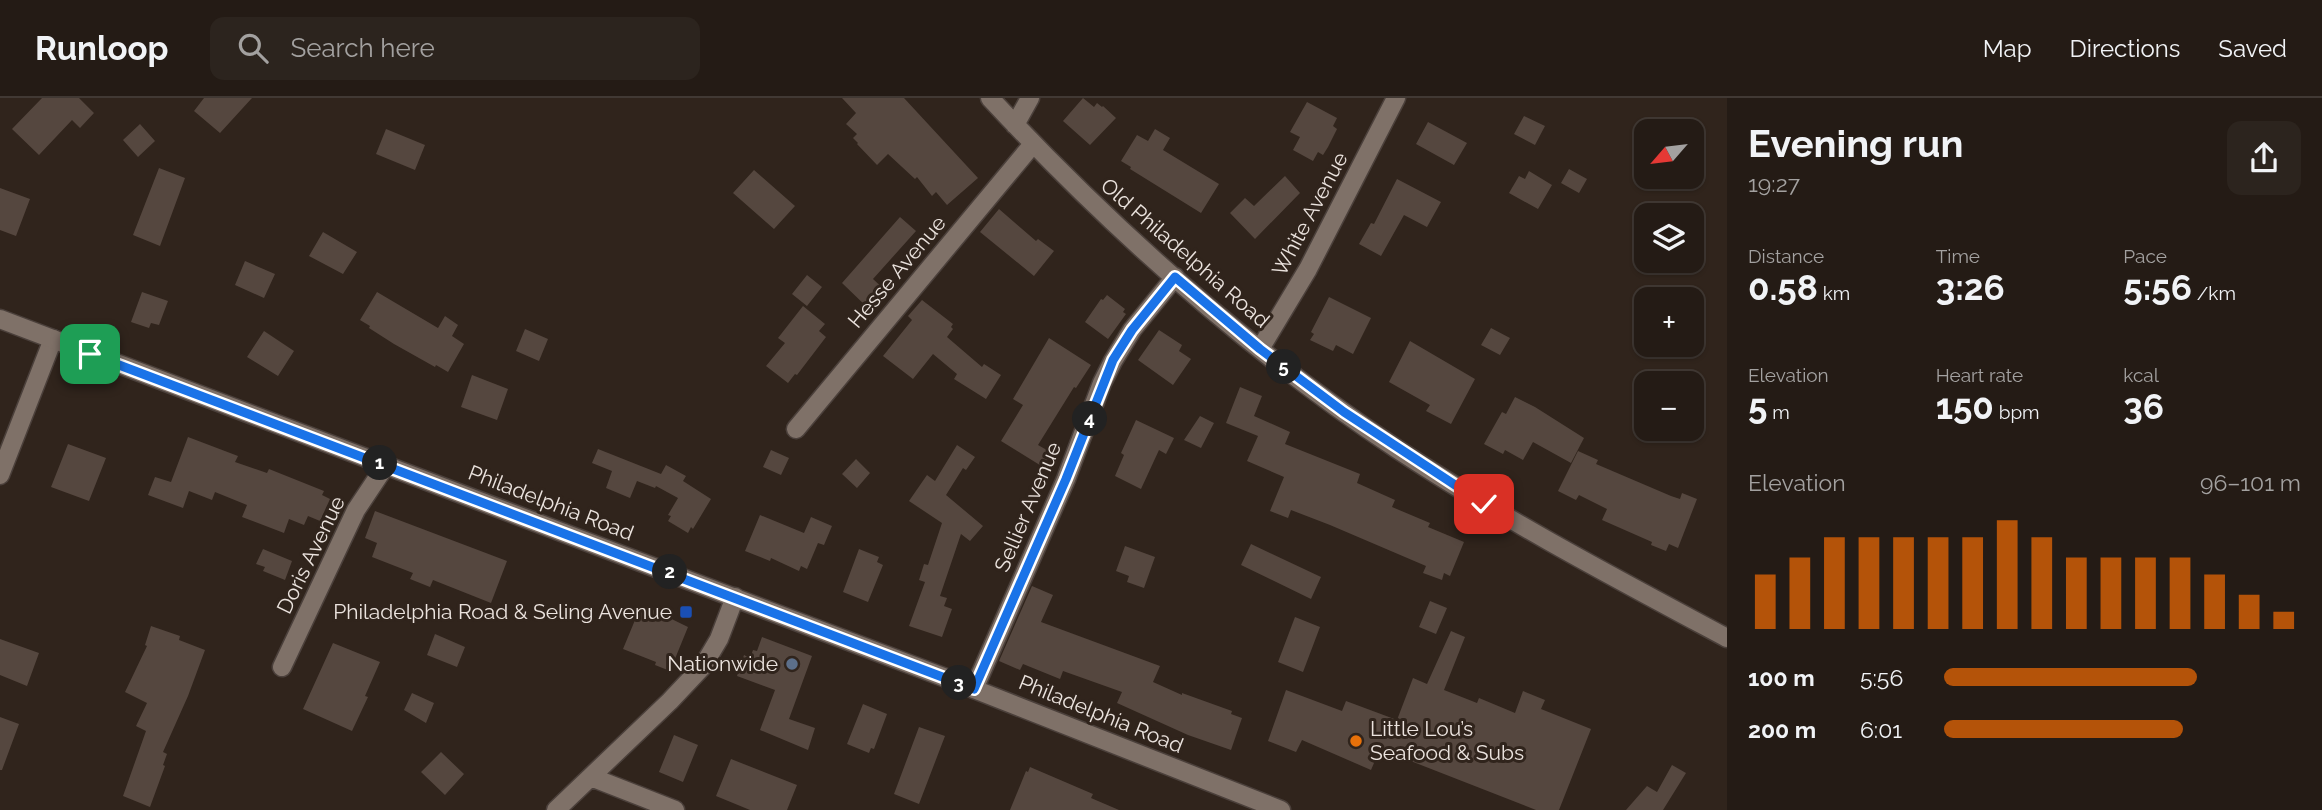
<!DOCTYPE html>
<meta charset="utf-8">
<style>
body{margin:0;font-family:Raleway,sans-serif;background:#2c241e;color:#f1f3f6;height:100vh;display:flex;flex-direction:column;font-size:26px;white-space:nowrap}
*{box-sizing:border-box;margin:0}
p{font-size:23px;color:#a3a1a0}
.icon{flex:none;width:38px;height:38px;fill:none;stroke:currentColor;stroke-width:2;stroke-linecap:round;stroke-linejoin:round}
.map{position:relative;flex:1;overflow:hidden}
.side{display:flex;flex-direction:column;background:#241b15;width:595px}
.side>*{flex:none}
.needle{width:46px;rotate:242deg}
.controls{position:absolute;left:1634px;top:21px;display:grid;gap:14px}
.controls a{display:grid;place-items:center;width:70px;height:70px;border-radius:14px;background:#241b15;box-shadow:0 2px 5px #0004,0 0 0 2px #413934;font-size:35px}
.pin{position:absolute;display:grid;place-items:center;width:60px;height:60px;color:#fff;margin:-30px;border-radius:14px;box-shadow:0 4px 10px #0006}
.km{position:absolute;width:35px;height:35px;margin:-18px;border-radius:50%;background:#222;color:#fff;font-size:19px;line-height:35px;text-align:center}
.round{display:grid;place-items:center;flex:none;width:74px;height:74px;border-radius:14px;background:#2c241e}
.summary{display:flex;align-items:center;justify-content:space-between;height:119px;padding:0 21px}
h1{font-size:38px;font-weight:700;line-height:52px}
.figures{display:grid;grid-template-columns:repeat(3,1fr);gap:10px;height:119px;padding:7px 21px}
.figures div{display:grid;align-content:center}
.figures b{font-size:35px;font-weight:700}
.figures small{font-size:19px;font-weight:400}
.figures p{font-size:19px}
.chart{height:196px;padding:14px 21px}
.chart p{display:flex;justify-content:space-between}
.chart svg{width:100%;height:126px;margin-top:7px;stroke:#b45309;stroke-width:6}
ul{padding:0 21px;list-style:none;font-size:23px}
li{display:grid;grid-template-columns:112px 84px 1fr;align-items:center;height:52px}
li i{height:18px;border-radius:9px;background:#b45309}
header{display:flex;align-items:center;gap:42px;box-sizing:border-box;height:98px;padding:0 35px;background:#241b15;border-bottom:2px solid #413934}
header strong{font-size:33px}
nav{display:flex;gap:38px;margin-inline-start:auto;font-size:24px}
.search{width:490px;height:63px;background:#2c241e;display:flex;align-items:center;gap:18px;box-sizing:border-box;padding:0 24px;border-radius:14px;color:#a3a1a0;font-size:26px}
main{display:flex;flex:1;min-height:0}
.map>svg:first-child{display:block}
</style>
<header>
<strong>Runloop</strong>
<div class="search"><svg class="icon" aria-label="search" viewBox="0 0 24 24"><circle cx="10" cy="10" r="6"/><path d="M15 15l6 6"/></svg>Search here</div>
<nav><a>Map</a><a>Directions</a><a>Saved</a></nav>
</header>
<main>
<div class="map">
<svg width="1727" height="712" viewBox="0 0 1727 712">
<rect width="100%" height="100%" fill="#30241c"/>
<!-- building -->
<path fill="#55473f" d="M42,0H79L94,15L80,30L72,22L39,57L12,31Z
M204,0H252L220,35L194,13Z
M842,0H904L978,80L947,107L936,94L932,98L917,79L915,81L888,56L877,67L857,46L858,45L853,40L857,36L846,26L856,15Z
M1083,0L1094,9L1097,5L1102,9L1103,8L1116,20L1090,47L1063,23Z
M1307,4L1337,20L1333,28L1337,31L1328,49L1323,57L1318,54L1313,63L1293,52L1300,39L1290,34Z
M1524,18L1545,28L1535,47L1514,36Z
M1428,24L1467,45L1454,67L1416,46Z
M140,26L155,43L138,59L123,42Z
M386,31L425,47L415,72L376,56Z
M1155,31L1170,40L1163,52L1219,86L1201,115L1130,71L1131,69L1121,63L1137,37L1148,43Z
M159,70L185,80L160,148L133,137Z
M1569,71L1587,81L1579,95L1561,85Z
M754,72L795,108L774,131L733,95Z
M1529,73L1552,87L1538,111L1509,95L1519,78L1525,81Z
M1285,78L1300,95L1255,141L1230,115L1245,100L1254,108Z
M1397,81L1441,104L1427,129L1404,117L1381,158L1359,146L1371,125L1374,126Z
M0,90L30,101L16,138L0,132Z
M999,111L1036,143L1038,141L1054,153L1034,178L980,134Z
M900,119L916,133L873,181L886,193L869,211L842,185Z
M323,134L357,154L343,176L309,158Z
M245,163L275,176L264,200L235,187Z
M807,177L822,189L807,208L792,196Z
M142,194L168,203L159,227L151,225L149,230L131,224Z
M377,194L438,230L445,218L458,227L452,238L464,246L448,274L436,267L435,269L394,246L369,230L370,228L360,222Z
M1107,197L1125,211L1123,214L1126,216L1108,241L1085,224L1101,201L1103,202Z
M1329,199L1371,220L1353,256L1336,247L1333,253L1310,242L1314,236L1311,234Z
M922,202L953,226L951,229L953,231L947,239L982,269L984,266L1001,277L986,301L954,281L957,276L933,256L913,281L883,258L912,222L908,218Z
M803,208L825,226L819,233L826,239L797,277L795,276L788,285L766,268L785,245L778,240Z
M1491,230L1510,240L1500,257L1481,247Z
M525,231L548,241L539,263L516,253Z
M1159,232L1182,247L1179,253L1191,261L1173,287L1138,262Z
M264,233L294,253L278,278L247,259Z
M1049,240L1091,267L1076,290L1074,289L1038,347L1052,355L1043,369L1001,343L1023,307L1013,301Z
M1410,243L1475,281L1451,326L1426,313L1430,307L1389,284Z
M472,277L508,291L497,322L461,309Z
M1240,289L1262,298L1254,318L1290,334L1285,346L1360,376L1357,385L1395,402L1392,409L1430,425L1428,429L1464,444L1450,478L1444,475L1442,482L1423,475L1426,468L1330,427L1291,412L1288,420L1270,413L1284,379L1247,363L1258,338L1226,325Z
M1515,299L1535,309L1584,340L1571,365L1533,344L1523,362L1505,352L1503,356L1484,346L1502,314L1506,316Z
M1200,318L1214,325L1201,350L1184,342Z
M1136,322L1174,340L1166,356L1159,352L1141,391L1115,378L1124,357L1121,355Z
M188,339L238,358L235,364L267,375L269,371L324,393L322,397L330,401L320,423L308,418L304,427L289,421L284,435L242,419L247,407L215,394L212,402L189,393L183,410L148,397L155,379L171,384Z
M68,346L106,360L89,403L51,389Z
M957,347L975,359L966,372L963,370L946,397L983,428L970,443L961,436L940,498L947,500L944,508L952,511L942,539L909,528L925,484L919,482L924,466L928,467L942,425L909,403L927,377L935,383Z
M598,351L661,376L666,367L686,378L683,383L711,401L693,431L691,429L688,435L668,423L671,418L668,417L678,400L656,388L655,390L637,383L630,400L606,390L612,373L592,365Z
M771,352L789,360L781,377L763,369Z
M1578,353L1598,362L1596,366L1671,398L1680,401L1682,395L1697,401L1678,450L1669,446L1666,453L1651,447L1652,444L1602,422L1607,411L1579,397L1576,402L1558,393Z
M856,361L870,375L857,390L842,376Z
M375,413L507,463L491,505L433,482L430,489L410,481L413,475L372,459L377,445L365,440Z
M760,417L804,435L811,419L832,428L824,447L818,445L807,471L801,468L799,473L771,460L770,463L745,453Z
M1251,446L1321,479L1311,501L1241,467Z
M1125,448L1155,459L1144,490L1127,484L1129,478L1116,473Z
M263,451L292,463L285,482L263,473L265,469L256,466Z
M859,451L879,459L877,464L883,467L868,504L843,494Z
M1032,488L1053,497L1041,524L1160,568L1153,584L1182,597V595L1232,613L1231,616L1242,620L1231,652L1188,637L1117,605L1122,594L1063,573L1060,581L1023,566L1020,572L999,563Z
M1430,503L1447,510L1436,536L1419,529Z
M640,510L648,513L649,510L688,529L670,573L655,567L656,564L623,551Z
M1295,519L1320,529L1303,574L1278,564Z
M151,528L180,538L179,542L205,552L188,598L163,654L167,656L163,667L165,668L150,709L123,698L146,633L136,628L147,605L125,594L147,548L145,547Z
M1451,533L1465,539L1444,592L1477,605L1479,600L1515,615L1523,593L1545,602L1541,611L1591,631L1559,712H1536L1380,651L1371,672L1302,642L1296,654L1268,643L1286,592L1342,613L1346,603L1397,622L1413,580L1427,586Z
M435,536L465,549L457,569L427,557Z
M762,539L812,558L789,621L815,630L808,652L760,632L775,592L737,578L744,557L750,560L753,552L757,553Z
M0,541L39,555L27,588L0,577Z
M333,545L380,564L365,598L368,599L352,633L303,611Z
M412,595L434,605L426,625L404,612Z
M863,606L887,616L874,651L871,650L869,655L847,646Z
M0,619L19,626L2,672H0Z
M919,629L945,638L919,706L894,696Z
M674,637L698,647L683,684L659,674Z
M441,654L464,676L445,697L421,674Z
M731,661L797,687L787,712H750L716,698Z
M1672,667L1686,675L1663,712H1626L1647,688L1657,694Z
M1030,669L1093,696L1091,700L1119,712H1010L1026,673L1028,674Z"/>
<g fill="none" stroke-linecap="round" stroke-linejoin="round">
<defs>
<path id="street" d="M990,0C1111,130 1249,253 1397,351C1503,421 1615,480 1727,540
M1015,27L1030,0
M1260,251L1308,171L1396,0
M796,331L1033,46
M0,377L53,241
M282,569L356,412L386,367
M974,591L1066,381L1102,285L1113,263L1132,232L1175,179
M591,679L675,712
M556,712L670,603L703,568L719,541L735,499"/>
<path id="secondary" d="M0,221L946,580L1281,712"/>
</defs>
<!-- street casing -->
<use href="#street" stroke="#4b403b" stroke-width="21"/>
<!-- secondary casing -->
<use href="#secondary" stroke="#4b403b" stroke-width="21"/>
<!-- street -->
<use href="#street" stroke="#7f7168" stroke-width="18"/>
<!-- secondary -->
<use href="#secondary" stroke="#7f7168" stroke-width="18"/>
</g>
<g fill="none" stroke-linecap="round" stroke-linejoin="round">
<defs>
<path id="route" d="M90,256L974,591L1066,381L1113,262L1132,232L1175,179L1260,251L1344,314L1484,406"/>
</defs>
<!-- route casing -->
<use href="#route" stroke="#fff" stroke-width="14"/>
<!-- route -->
<use href="#route" stroke="#1a73e8" stroke-width="9"/>
</g>
<!-- markers -->
<rect fill="#1a4fb4" stroke="#30241c" stroke-width="2.5" x="679" y="507" width="14" height="14" rx="3.5"/>
<circle fill="#5c6f8a" stroke="#30241c" stroke-width="2.5" cx="792" cy="566" r="7"/>
<circle fill="#e8710a" stroke="#30241c" stroke-width="2.5" cx="1356" cy="643" r="7"/>
<g text-anchor="middle" stroke-width="6" stroke-linejoin="round" paint-order="stroke">
<!-- street labels -->
<g font-size="21" fill="#ebe3de" stroke="#30241c">
<text transform="translate(1310 116) rotate(-62)" y="7">White Avenue</text>
<text transform="translate(1185 155) rotate(41)" y="7">Old Philadelphia Road</text>
<text transform="translate(897 174) rotate(-50)" y="7">Hesse Avenue</text>
<text transform="translate(551 405) rotate(21)" y="7">Philadelphia Road</text>
<text transform="translate(1028 409) rotate(-67)" y="7">Sellier Avenue</text>
<text transform="translate(311 457) rotate(-64)" y="7">Doris Avenue</text>
<text transform="translate(1101 616) rotate(22)" y="7">Philadelphia Road</text>
</g>
<!-- poi labels -->
<g font-size="21" fill="#ebe3de" stroke="#30241c" text-anchor="end">
<text x="672" y="521">Philadelphia Road &amp; Seling Avenue</text>
<text x="778" y="573">Nationwide</text>
<text x="1370" y="638" text-anchor="start">Little Lou’s<tspan x="1370" dy="24">Seafood &amp; Subs</tspan></text>
</g>
</g>
</svg>
<div class="controls">
<a><svg class="needle" viewBox="-14 -14 28 28"><path d="M0-13l5 13h-10z" fill="#e53935"/><path d="M0 13l5-13h-10z" fill="#a3a1a0"/></svg></a>
<a><svg class="icon" aria-label="layers" viewBox="0 0 24 24"><path d="M12 4l9 5-9 5-9-5zM3 14l9 5 9-5"/></svg></a>
<a>+</a>
<a>−</a>
</div>
<div class="pin" style="left:90px;top:256px;background:#1e9e55"><svg class="icon" aria-label="arrive" viewBox="0 0 24 24"><path d="M6 21V4h12l-3 4 3 4H6"/></svg></div>
<div class="pin" style="left:1484px;top:406px;background:#d93025"><svg class="icon" aria-label="check" viewBox="0 0 24 24"><path d="M5 12l5 5 9-10"/></svg></div>
<b class="km" style="left:380px;top:365px">1</b>
<b class="km" style="left:670px;top:474px">2</b>
<b class="km" style="left:959px;top:585px">3</b>
<b class="km" style="left:1090px;top:321px">4</b>
<b class="km" style="left:1284px;top:269px">5</b>
</div>
<section class="side">
<div class="summary"><div><h1>Evening run</h1><p>19:27</p></div><a class="round"><svg class="icon" aria-label="share" viewBox="0 0 24 24"><path d="M12 15V3M7 8l5-5 5 5M5 13v7h14v-7"/></svg></a></div>
<div class="figures">
<div><p>Distance</p><b>0.58<small> km</small></b></div>
<div><p>Time</p><b>3:26</b></div>
<div><p>Pace</p><b>5:56<small> /km</small></b></div>
</div>
<div class="figures">
<div><p>Elevation</p><b>5<small> m</small></b></div>
<div><p>Heart rate</p><b>150<small> bpm</small></b></div>
<div><p>kcal</p><b>36</b></div>
</div>
<div class="chart"><p><span>Elevation</span>96–101 m</p>
<svg viewBox="0 0 160 44" preserveAspectRatio="none"><path d="M5 44V25M15 44V19M25 44V12M35 44V12M45 44V12M55 44V12M65 44V12M75 44V6M85 44V12M95 44V19M105 44V19M115 44V19M125 44V19M135 44V25M145 44V32M155 44V38"/></svg>
</div>
<ul>
<li><b>100 m</b>5:56<i style="width:71%"></i></li>
<li><b>200 m</b>6:01<i style="width:67%"></i></li>
</ul>
</section>
</main>
